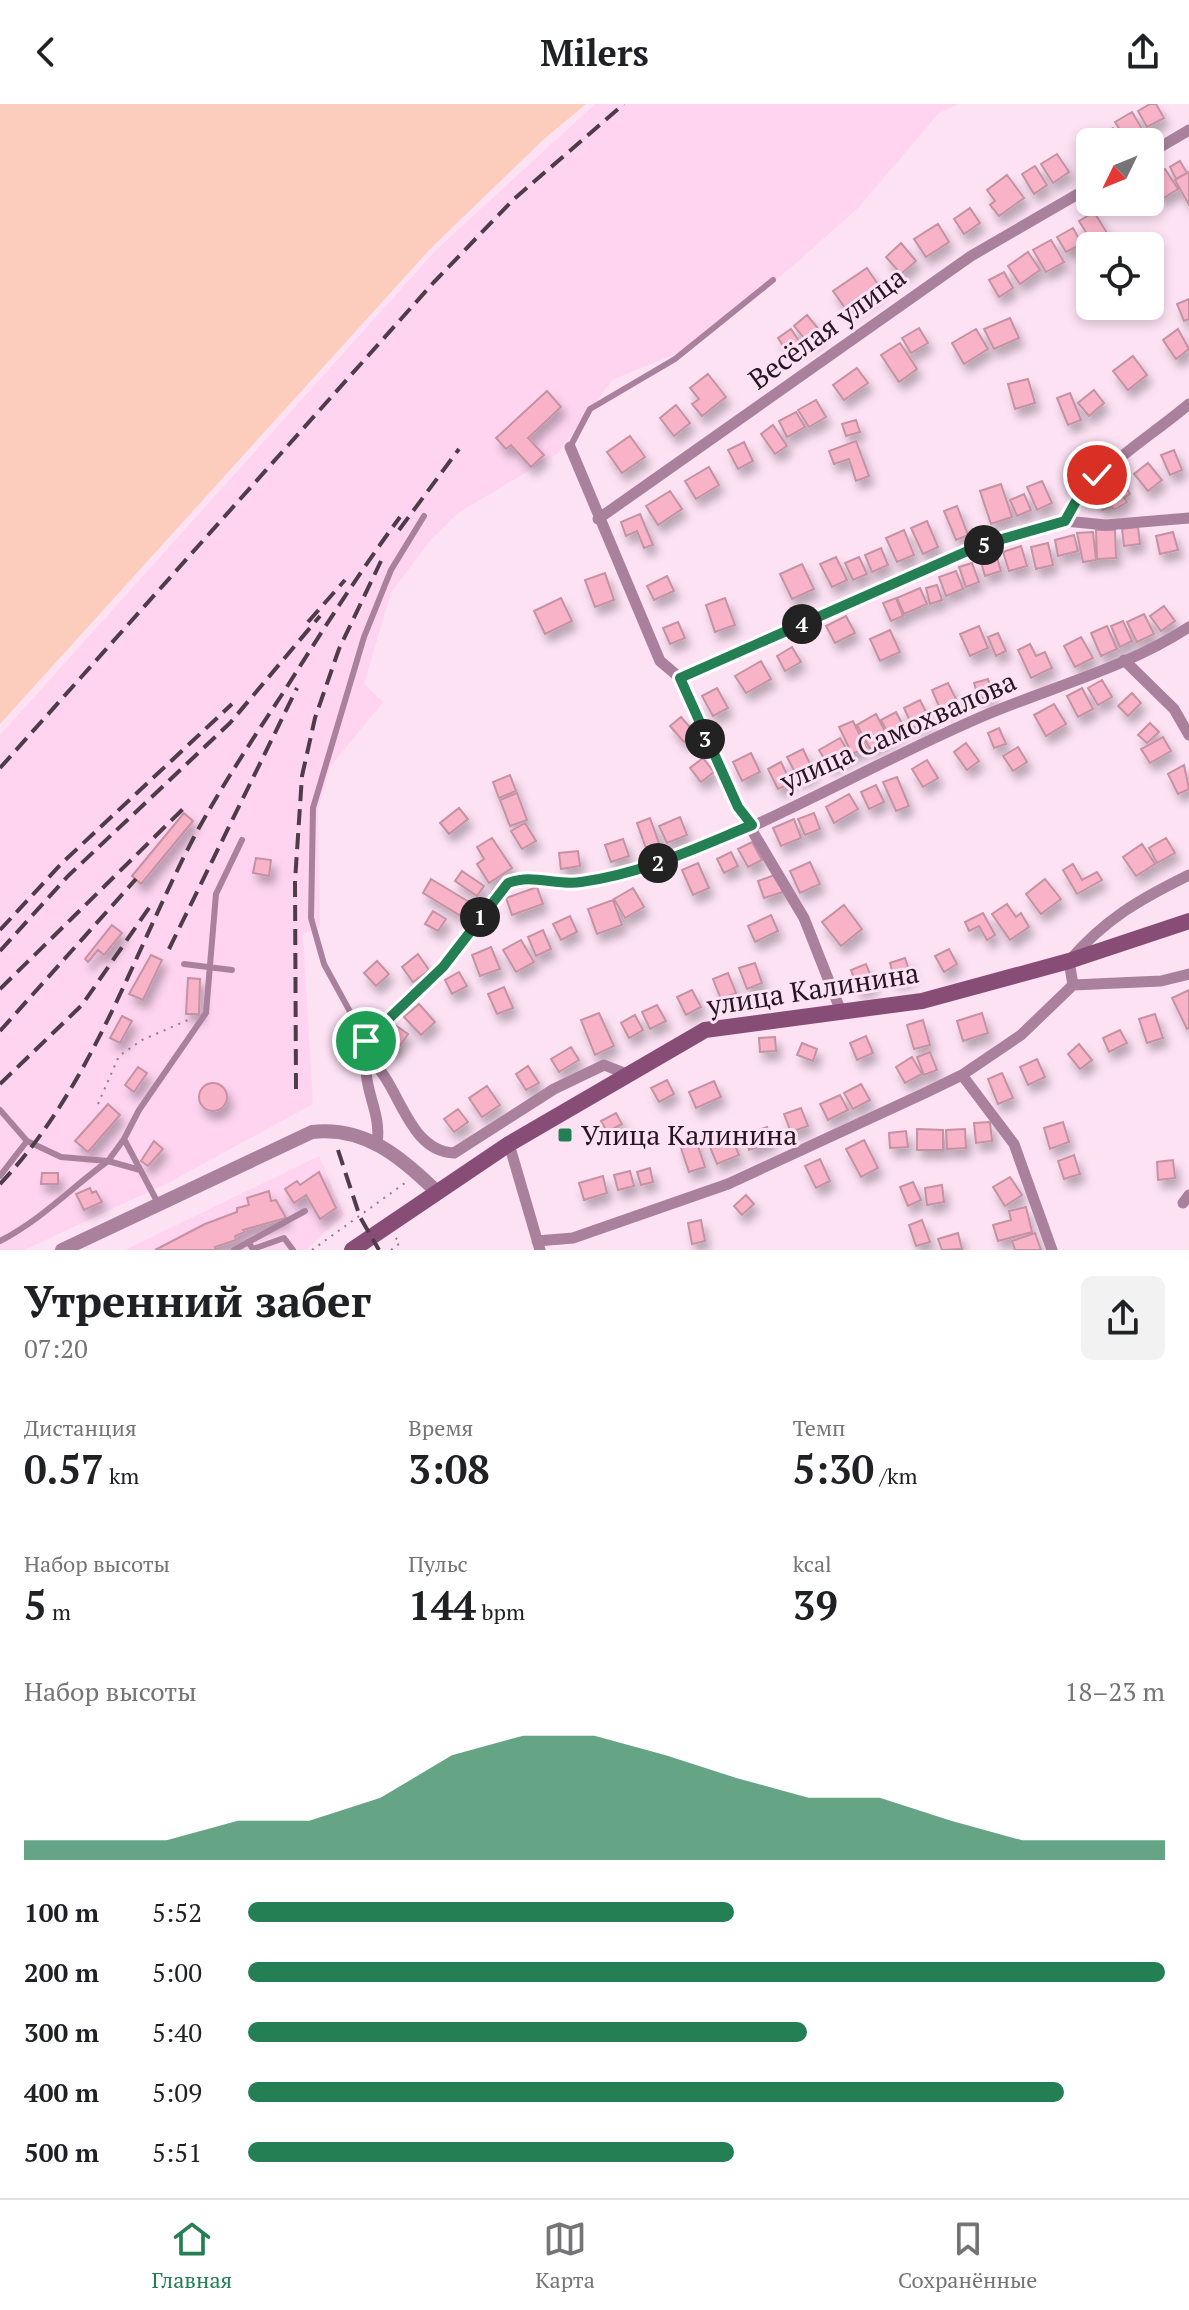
<!DOCTYPE html>
<html lang="ru">
<meta charset="utf-8">
<style>
body{margin:0;font-family:"PT Serif",serif;background:#f2f2f2;color:#202124;height:100vh;display:flex;flex-direction:column;font-size:30px;white-space:nowrap}
*{box-sizing:border-box;margin:0}
p{font-size:26px;color:#757577}
.icon{flex:none;width:44px;height:44px;fill:none;stroke:currentColor;stroke-width:2;stroke-linecap:round;stroke-linejoin:round}
.map{position:relative;height:1146px;overflow:hidden}
.side{display:flex;flex-direction:column;background:#fff;flex:1}
.side>*{flex:none}
.needle{width:52px;rotate:227deg}
.buttons{position:absolute;left:1076px;top:24px;display:grid;gap:16px}
.buttons a{display:grid;place-items:center;width:88px;height:88px;border-radius:12px;background:#fff;box-shadow:0 4px 12px #0003;font-size:40px}
.pin{position:absolute;display:grid;place-items:center;width:68px;height:68px;color:#fff;margin:-34px;border:4px solid #fff;border-radius:50%;box-shadow:0 2px 8px #0007}
.km{position:absolute;width:40px;height:40px;margin:-20px;border-radius:50%;background:#222;color:#fff;font-size:22px;line-height:40px;text-align:center}
.round{display:grid;place-items:center;flex:none;width:84px;height:84px;border-radius:12px;background:#f2f2f2}
.headline{display:flex;align-items:center;justify-content:space-between;height:136px;padding:0 24px}
h1{font-size:44px;font-weight:700;line-height:60px}
.figures{display:grid;grid-template-columns:repeat(3,1fr);gap:12px;height:136px;padding:8px 24px}
.figures div{display:grid;align-content:center}
.figures b{font-size:40px;font-weight:700}
.figures small{font-size:22px;font-weight:400}
.figures p{font-size:22px}
.chart{height:224px;padding:16px 24px}
.chart p{display:flex;justify-content:space-between}
.chart svg{width:100%;height:144px;margin-top:8px;fill:#247f54;opacity:.7}
ul{padding:0 24px;list-style:none;font-size:26px}
li{display:grid;grid-template-columns:128px 96px 1fr;align-items:center;height:60px}
li i{height:20px;border-radius:10px;background:#247f54}
header{display:flex;justify-content:space-between;align-items:center;height:104px;padding:0 24px;background:#fff;font-size:36px;font-weight:700}
.dock{display:flex;justify-content:space-around;align-items:center;height:112px;border-top:2px solid #e0e0e0;background:#fff;font-size:22px;color:#757577}
.dock a{display:grid;justify-items:center;gap:4px}
.dock .on{color:#247f54}
.map>svg:first-child{display:block}
</style>
<header><svg class="icon" aria-label="back" viewBox="0 0 24 24"><path d="M15 5l-7 7 7 7"/></svg>Milers<svg class="icon" aria-label="share" viewBox="0 0 24 24"><path d="M12 15V3M7 8l5-5 5 5M5 13v7h14v-7"/></svg></header>
<div class="map">
<svg width="1189" height="1146" viewBox="0 0 1189 1146">
<defs>
<filter id="shadow"><feDropShadow dx="4.5" dy="8" stdDeviation="4" flood-color="#0004"/></filter>
</defs>
<rect width="100%" height="100%" fill="#fde2f4"/>
<!-- built -->
<path fill="#fed4f0" d="M595,0H958L939,9L858,104L794,161L692,243L612,276L557,350L458,409L429,438L391,489L364,580L383,598L330,663L318,705L320,823L303,830L313,1000L168,1079L24,1146H0V631L436,146Z
M319,1052L344,1111L306,1146H125Z"/>
<!-- green -->
<path fill="#fcccbd" d="M0,0H586L544,35L431,144L0,620Z"/>
<!-- building -->
<path fill="#f8b3c9" stroke="#c492a2" stroke-width="2" filter="url(#shadow)" d="M1150,0H1156L1164,14L1147,23L1138,7Z
M1132,8L1142,25L1126,35L1115,18Z
M1113,24L1120,35L1092,38V37Z
M1057,50L1069,68L1053,79L1041,60Z
M1180,57L1187,69L1176,75L1170,63Z
M1035,62L1047,81L1034,90L1022,70Z
M1165,65L1178,85L1162,95L1150,74Z
M1189,68V101L1175,76Z
M1007,71L1024,94L999,112L990,101L995,97L987,86Z
M970,104L980,119L964,130L954,115Z
M1094,108L1107,129L1092,138L1079,117Z
M938,120L949,138L926,153L914,135Z
M1073,124L1082,140L1066,148L1057,133Z
M1051,136L1064,158L1046,168L1033,146Z
M901,139L916,157L901,170L886,153Z
M1028,148L1040,166L1020,180L1008,162Z
M867,164L881,185L848,208L833,187Z
M1004,168L1013,184L999,193L989,176Z
M1189,195V215L1184,217L1177,200Z
M807,211L821,228L808,239L794,222Z
M1010,214L1019,234L994,245L984,225Z
M919,224L928,239L911,249L902,234Z
M791,225L801,240L788,249L778,234Z
M976,225L988,245L964,260L952,239Z
M1178,225L1189,245L1176,255L1163,236Z
M900,239L917,265L899,278L881,251Z
M1133,252L1147,271L1128,286L1113,267Z
M857,264L868,279L844,296L833,281Z
M708,270L726,293L702,312L692,300L699,295L690,284Z
M1028,275L1035,299L1015,305L1008,280Z
M1094,286L1104,299L1089,312L1078,299Z
M547,287L561,303L528,334L544,351L531,363L511,341L506,345L496,334Z
M1070,289L1081,316L1068,321L1057,294Z
M816,296L826,313L809,323L798,306Z
M676,301L690,319L674,332L660,314Z
M796,308L805,323L787,333L779,317Z
M856,316L860,328L846,332L842,320Z
M773,321L787,342L775,350L761,330Z
M630,332L645,353L622,369L607,348Z
M856,337L869,372L856,377L849,355L834,360L829,347Z
M744,338L753,357L738,365L728,346Z
M1174,346L1182,366L1170,371L1161,351Z
M1148,359L1162,376L1148,387L1134,370Z
M709,363L719,381L696,395L685,377Z
M1121,375L1130,390L1124,394L1127,398L1114,406L1111,402L1103,406L1094,392Z
M1042,377L1052,399L1037,406L1027,383Z
M1001,380L1012,413L991,420L980,387Z
M670,387L682,405L658,421L646,402Z
M1024,390L1031,406L1017,412L1010,396Z
M957,402L968,431L956,436L944,407Z
M640,410L653,441L644,444L637,427L626,432L621,418Z
M927,417L938,443L923,450L911,424Z
M1138,423L1140,440L1124,442L1122,425Z
M904,426L914,451L897,458L886,434Z
M1096,426H1115L1116,454L1097,455Z
M1093,428L1096,456L1083,458L1077,429Z
M1173,428L1178,446L1160,450L1156,432Z
M1074,431L1078,447L1058,452L1055,436Z
M1048,439L1053,461L1036,465L1031,443Z
M1021,442L1027,462L1009,467L1003,448Z
M881,444L888,461L872,468L865,451Z
M996,450L1001,467L985,472L980,455Z
M836,453L847,476L832,483L820,460Z
M859,453L867,470L853,476L845,459Z
M972,459L979,478L966,483L959,463Z
M802,460L814,485L792,495L780,470Z
M956,467L963,485L946,492L939,473Z
M605,469L614,496L595,503L585,476Z
M667,472L674,487L654,496L647,482Z
M937,481L942,496L930,500L926,484Z
M920,484L927,500L904,510L897,494Z
M561,494L572,517L545,530L534,507Z
M725,494L735,521L715,528L706,501Z
M896,494L903,512L891,517L883,499Z
M1164,502L1175,517L1161,527L1150,512Z
M1144,510L1154,530L1137,538L1127,518Z
M846,512L855,529L835,539L826,522Z
M1123,517L1132,537L1120,543L1111,522Z
M678,518L685,534L670,540L663,524Z
M979,522L988,544L970,552L960,530Z
M1107,522L1117,545L1101,552L1091,529Z
M890,526L900,548L880,557L870,535Z
M998,529L1006,547L996,552L988,533Z
M1081,533L1093,554L1075,563L1064,542Z
M1030,540L1036,552L1045,548L1052,564L1031,574L1018,546Z
M792,543L801,558L785,567L777,552Z
M761,557L771,575L746,589L735,572Z
M988,575L993,591L979,595L974,579Z
M1102,576L1112,593L1098,601L1088,584Z
M948,579L958,599L941,607L932,586Z
M717,584L728,604L713,612L702,592Z
M1082,584L1093,605L1078,613L1067,592Z
M1132,589L1141,599L1128,612L1118,602Z
M920,596L930,616L913,624L904,604Z
M1054,600L1066,620L1046,632L1034,611Z
M896,608L905,625L890,633L881,616Z
M876,610L889,635L870,645L857,621Z
M681,613L695,629L684,638L670,622Z
M853,617L866,644L852,650L839,623Z
M1150,619L1159,628L1147,639L1138,631Z
M999,624L1006,640L994,644L988,629Z
M1163,633L1171,647L1150,659L1141,645Z
M840,634L850,651L829,663L819,646Z
M966,639L979,657L967,666L954,648Z
M1018,643L1027,658L1013,667L1003,652Z
M803,645L814,669L799,676L787,653Z
M751,649L760,668L742,677L733,658Z
M703,654L714,668L701,678L690,664Z
M927,656L938,674L923,683L912,665Z
M781,658L791,679L778,685L768,665Z
M1184,661L1189,685L1178,690L1168,670Z
M510,671L516,687L499,694L493,678Z
M897,673L909,702L896,707L883,678Z
M876,681L884,698L869,705L861,688Z
M517,689L527,716L510,722L500,696Z
M849,690L858,705L834,719L826,703Z
M459,704L468,715L449,730L440,719Z
M184,709L193,717L141,780L132,772Z
M814,709L820,725L805,731L798,715Z
M680,713L687,731L667,739L659,722Z
M650,714L660,742L647,747L637,719Z
M794,715L801,734L781,742L773,724Z
M525,719L536,737L522,745L511,727Z
M492,734L512,764L489,779L477,760L484,755L477,743Z
M1166,734L1175,749L1157,759L1149,744Z
M623,735L629,752L611,758L605,741Z
M752,738L762,756L748,763L738,745Z
M1142,740L1155,760L1136,772L1123,753Z
M578,747L580,762L561,765L559,749Z
M731,748L738,762L724,769L717,755Z
M256,754L271,756L269,772L253,769Z
M810,758L820,780L800,789L790,767Z
M698,759L709,784L693,791L682,766Z
M1073,760L1082,776L1097,768L1102,776L1077,790L1063,766Z
M462,767L484,782L477,792L455,777Z
M777,770L783,788L764,794L758,777Z
M431,775L469,798L461,812L423,789Z
M1045,775L1061,795L1041,810L1026,790Z
M537,783L543,800L512,811L506,794Z
M633,784L644,803L625,814L614,795Z
M613,796L622,821L597,830L588,805Z
M1007,800L1016,813L1021,809L1029,823L1010,836L992,810Z
M844,801L862,825L841,842L822,818Z
M433,807L446,815L438,827L425,820Z
M983,809L995,831L987,836L979,822L969,827L965,818Z
M771,811L778,827L755,838L748,822Z
M570,812L577,828L561,836L553,820Z
M112,821L122,829L104,851L98,846L88,858L85,855Z
M543,826L551,845L536,852L528,833Z
M521,836L534,858L516,868L503,846Z
M491,843L500,865L480,872L472,851Z
M949,845L957,860L944,868L935,852Z
M418,850L429,866L413,878L402,863Z
M151,851L162,856L143,896L129,890Z
M905,854L911,872L895,877L890,859Z
M377,857L389,870L376,882L364,869Z
M755,859L762,879L747,885L739,864Z
M866,860L874,881L859,887L851,866Z
M459,868L467,882L452,890L445,876Z
M728,869L736,889L721,895L713,875Z
M188,874L200,875L199,910H186Z
M504,883L513,904L497,910L488,890Z
M692,886L701,903L686,911L677,893Z
M1189,886V924L1187,925L1172,894Z
M419,900L435,918L421,931L404,913Z
M657,901L666,917L650,925L642,908Z
M599,909L614,942L595,951L581,916Z
M982,909L988,929L963,937L957,917Z
M1155,910L1163,934L1147,939L1139,915Z
M635,911L643,926L629,934L621,919Z
M122,912L132,917L120,939L110,934Z
M923,916L930,941L914,945L907,921Z
M395,921L408,930L395,949L383,941Z
M1120,926L1127,939L1109,948L1103,934Z
M866,932L873,949L857,956L850,939Z
M775,933L776,947L760,948L759,934Z
M802,939L817,945L813,957L797,951Z
M1079,940L1092,956L1080,965L1068,950Z
M571,943L579,956L559,968L551,955Z
M930,948L937,966L924,971L917,953Z
M912,953L922,970L905,979L896,963Z
M1037,955L1045,973L1028,981L1020,963Z
M528,962L539,979L526,986L516,970Z
M138,963L147,969L134,988L125,981Z
M1002,969L1013,994L998,1000L988,975Z
M667,976L674,990L659,998L651,984Z
M714,977L721,993L696,1004L689,988Z
M199 993a14 14 0 1 1 28 0a14 14 0 1 1-28 0Z
M861,980L870,996L853,1005L844,989Z
M487,982L500,1001L482,1013L469,994Z
M840,991L848,1006L828,1016L820,1000Z
M108,1000L120,1011L88,1048L75,1037Z
M801,1004L808,1022L791,1028L784,1010Z
M458,1005L468,1018L454,1028L444,1015Z
M616,1009L622,1020L607,1028L601,1017Z
M990,1018L992,1037L976,1039L974,1019Z
M1063,1018L1069,1038L1050,1045L1044,1024Z
M767,1023L772,1038L749,1046L745,1031Z
M917,1025L943,1026V1046H917Z
M965,1025L966,1044L947,1045L946,1026Z
M729,1027L739,1051L717,1060L707,1036Z
M906,1027L908,1043L890,1044L889,1029Z
M695,1033L705,1063L689,1068L679,1038Z
M864,1036L878,1064L861,1073L846,1045Z
M154,1037L163,1045L148,1062L141,1057Z
M1074,1051L1080,1070L1064,1075L1058,1057Z
M820,1055L830,1077L816,1084L805,1062Z
M1173,1056L1175,1074L1158,1076L1157,1058Z
M650,1064L653,1078L641,1081L637,1068Z
M630,1067L634,1082L618,1086L614,1071Z
M319,1068L336,1104L320,1115L306,1091L294,1099L285,1085L297,1077L300,1081Z
M42,1069H58V1080H41Z
M603,1072L607,1089L584,1096L579,1079Z
M1010,1073L1022,1091L1005,1102L993,1083Z
M913,1078L921,1096L908,1102L900,1083Z
M942,1081L944,1098L927,1101L925,1084Z
M90,1084L92,1089L96,1087L102,1098L84,1106L76,1090Z
M269,1087L271,1097L276,1096L286,1114L243,1126L245,1128L235,1132L236,1136L215,1143V1146H155L205,1120L237,1108V1104L249,1101L247,1094Z
M746,1091L754,1100L742,1111L734,1102Z
M1026,1103L1032,1128L998,1137L993,1121L1011,1116L1009,1107Z
M701,1116L705,1137L692,1140L688,1119Z
M922,1116L930,1138L916,1142L909,1121Z
M958,1129L962,1145L942,1146L938,1135Z
M1035,1129L1041,1146H1015L1012,1137Z"/>
<g fill="none" stroke-linecap="round" stroke-linejoin="round">
<!-- path -->
<path stroke="#927c8b" stroke-width="2" stroke-dasharray="2 6" stroke-linecap="butt" d="M98,1000L119,952L142,936L188,916
M312,1146L405,1079
M391,1146L400,1139L395,1133"/>
<!-- service -->
<path stroke="#a9819c" stroke-width="6" d="M570,343L590,305L675,255L773,176
M184,860L232,866
M366,946V937L324,860L311,814L313,704L364,533L391,466L424,412
M0,1006L27,1037
M0,1072L27,1037L61,1053L108,1057L124,1035
M159,1101L124,1035L139,1006L206,909L216,790L242,736
M0,1137C41,1116 71,1084 108,1057L140,1066
M248,1138L253,1145L284,1134L293,1146
M234,1146L305,1107"/>
<!-- minor -->
<path stroke="#a9819c" stroke-width="11" d="M1150,49L1189,26
M570,343L660,557L680,574L738,703L804,814L842,910
M598,415L971,152L1090,83
M1065,417L1106,421L1189,414
M1124,556L1174,605L1189,631
M680,574L981,441L1065,417C1094,364 1144,338 1189,300
M1073,881L1161,877L1189,870
M367,953C400,977 406,1047 454,1049L554,985L604,961L627,970
M962,971L1014,1040L1052,1146
M377,1038C382,1009 362,985 367,955C373,915 419,891 443,862C463,839 480,813 497,788C523,766 547,781 578,779C598,777 624,772 644,766C763,726 872,659 988,610C1055,582 1128,563 1189,523
M509,1040L540,1146
M1183,1099L1189,1091
M537,1137L573,1134L728,1080L927,988L962,971L1021,931L1073,881L1069,857C1105,815 1140,795 1189,771"/>
<!-- tertiary -->
<path stroke="#a9819c" stroke-width="14" d="M62,1146L312,1028C364,1022 400,1052 436,1087"/>
<!-- secondary -->
<path stroke="#874d76" stroke-width="16" d="M352,1146L509,1040L705,926L922,897L1069,857L1189,817"/>
<!-- rail -->
<path stroke="#4e3c49" stroke-width="4" stroke-dasharray="16 8" stroke-linecap="butt" d="M399,426L459,345
M308,518L345,476
M0,664L434,178L514,95L624,0
M0,826L62,759L232,600
M169,845L297,584
M0,847L68,772L230,619L320,512
M0,885L185,703
M0,927L136,775
M0,980L82,901L151,801
M296,985L295,777L302,672L315,614L339,545L381,457
M338,1046L360,1113L379,1146
M0,1080C92,983 133,850 194,733C221,683 252,636 283,589C321,529 358,470 400,413"/>
</g>
<g fill="none" stroke-linecap="round" stroke-linejoin="round">
<defs>
<path id="route" d="M366,937L367,953L378,925L443,863L508,779C532,769 556,782 581,778C642,770 696,744 752,721L738,703L680,574L981,441L1065,417L1080,390L1097,371"/>
</defs>
<!-- route casing -->
<use href="#route" stroke="#fff" stroke-width="16"/>
<!-- route -->
<use href="#route" stroke="#247f54" stroke-width="10"/>
</g>
<!-- markers -->
<rect fill="#247f54" stroke="#fde2f4" stroke-width="3" x="557" y="1023" width="16" height="16" rx="4"/>
<g text-anchor="middle" stroke-width="6" stroke-linejoin="round" paint-order="stroke">
<!-- street labels -->
<g font-size="28" fill="#261621" stroke="#fde2f4">
<text transform="translate(827 224) rotate(-36)" y="10">Весёлая улица</text>
<text transform="translate(898 627) rotate(-24)" y="10">улица Самохвалова</text>
<text transform="translate(813 885) rotate(-9)" y="10">улица Калинина</text>
</g>
<!-- poi labels -->
<g font-size="28" fill="#261621" stroke="#fde2f4" text-anchor="start">
<text x="581" y="1041">Улица Калинина</text>
</g>
</g>
</svg>
<div class="buttons">
<a><svg class="needle" viewBox="-14 -14 28 28"><path d="M0-13l5 13h-10z" fill="#e53935"/><path d="M0 13l5-13h-10z" fill="#757577"/></svg></a>
<a><svg class="icon" aria-label="locate" viewBox="0 0 24 24"><circle cx="12" cy="12" r="6"/><path d="M12 2v4M12 18v4M2 12h4M18 12h4"/></svg></a>
</div>
<div class="pin" style="left:366px;top:937px;background:#1e9e55"><svg class="icon" aria-label="arrive" viewBox="0 0 24 24"><path d="M6 21V4h12l-3 4 3 4H6"/></svg></div>
<div class="pin" style="left:1097px;top:371px;background:#d93025"><svg class="icon" aria-label="check" viewBox="0 0 24 24"><path d="M5 12l5 5 9-10"/></svg></div>
<b class="km" style="left:480px;top:813px">1</b>
<b class="km" style="left:658px;top:759px">2</b>
<b class="km" style="left:705px;top:635px">3</b>
<b class="km" style="left:802px;top:520px">4</b>
<b class="km" style="left:984px;top:441px">5</b>
</div>
<section class="side">
<div class="headline"><div><h1>Утренний забег</h1><p>07:20</p></div><a class="round"><svg class="icon" aria-label="share" viewBox="0 0 24 24"><path d="M12 15V3M7 8l5-5 5 5M5 13v7h14v-7"/></svg></a></div>
<div class="figures">
<div><p>Дистанция</p><b>0.57<small> km</small></b></div>
<div><p>Время</p><b>3:08</b></div>
<div><p>Темп</p><b>5:30<small> /km</small></b></div>
</div>
<div class="figures">
<div><p>Набор высоты</p><b>5<small> m</small></b></div>
<div><p>Пульс</p><b>144<small> bpm</small></b></div>
<div><p>kcal</p><b>39</b></div>
</div>
<div class="chart"><p><span>Набор высоты</span>18–23 m</p>
<svg viewBox="0 0 160 44" preserveAspectRatio="none"><path d="M0 44V38L10 38L20 38L30 32L40 32L50 25L60 12L70 6L80 6L90 12L100 19L110 25L120 25L130 32L140 38L150 38L160 38V44z"/></svg>
</div>
<ul>
<li><b>100 m</b>5:52<i style="width:53%"></i></li>
<li><b>200 m</b>5:00<i style="width:100%"></i></li>
<li><b>300 m</b>5:40<i style="width:61%"></i></li>
<li><b>400 m</b>5:09<i style="width:89%"></i></li>
<li><b>500 m</b>5:51<i style="width:53%"></i></li>
</ul>
</section>
<nav class="dock">
<a class="on"><svg class="icon" aria-label="home" viewBox="0 0 24 24"><path d="M3 11l9-7 9 7M6 9v11h12V9"/></svg>Главная</a>
<a><svg class="icon" aria-label="map" viewBox="0 0 24 24"><path d="M3 6l6-2 6 2 6-2v14l-6 2-6-2-6 2zM9 4v14M15 6v14"/></svg>Карта</a>
<a><svg class="icon" aria-label="saved" viewBox="0 0 24 24"><path d="M7 4h10v16l-5-4-5 4z"/></svg>Сохранённые</a>
</nav>
